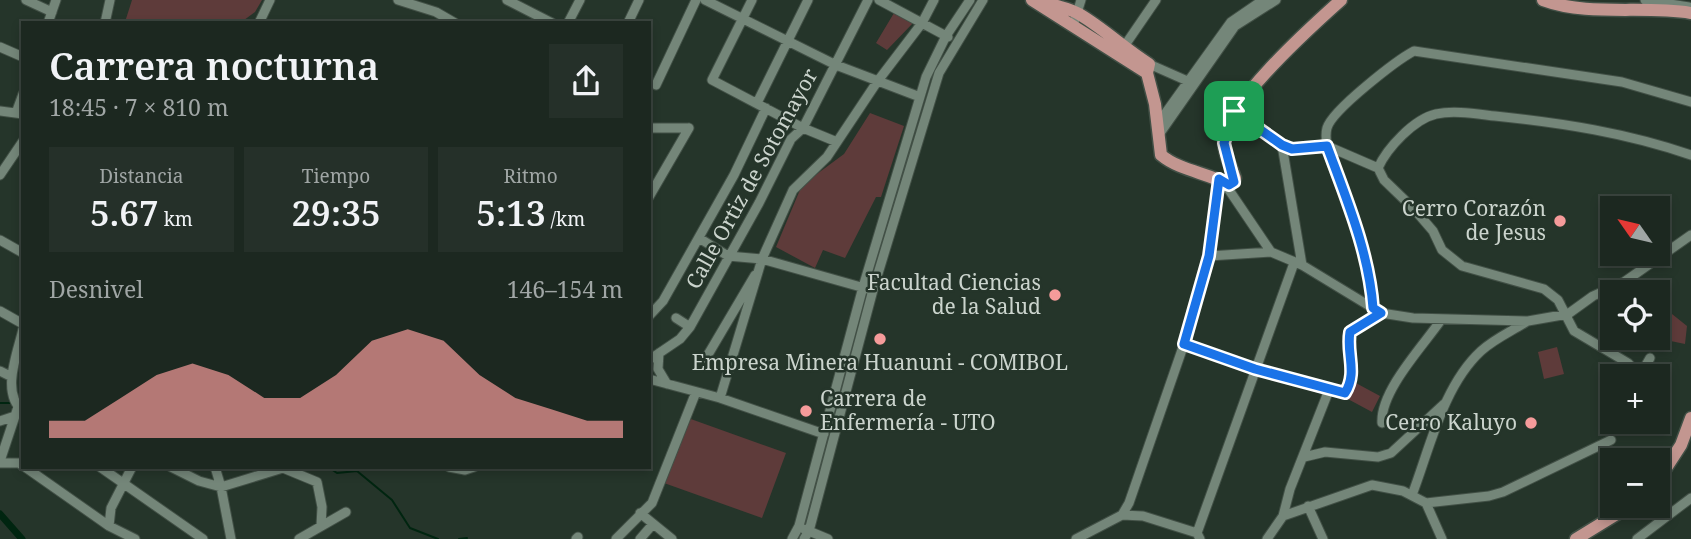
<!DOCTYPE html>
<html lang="es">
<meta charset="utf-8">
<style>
body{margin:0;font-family:"Noto Serif",serif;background:#253029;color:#f1f3f6;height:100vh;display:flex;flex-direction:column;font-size:26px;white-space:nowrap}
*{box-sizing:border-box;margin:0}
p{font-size:23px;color:#a0a6a5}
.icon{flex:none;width:38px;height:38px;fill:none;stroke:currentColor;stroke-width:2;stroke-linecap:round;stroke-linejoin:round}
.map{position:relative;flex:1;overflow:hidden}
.drawer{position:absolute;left:21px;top:21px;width:630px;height:448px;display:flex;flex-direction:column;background:#1c2820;border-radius:0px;box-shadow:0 4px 10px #0003,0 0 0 2px #3a443e}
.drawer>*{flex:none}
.needle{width:46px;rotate:304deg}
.controls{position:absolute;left:1600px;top:196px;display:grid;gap:14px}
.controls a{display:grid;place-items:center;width:70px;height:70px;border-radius:0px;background:#1c2820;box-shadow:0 4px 10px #0003,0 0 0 2px #3a443e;font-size:35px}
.pin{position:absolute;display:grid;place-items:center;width:60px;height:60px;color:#fff;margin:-30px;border-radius:14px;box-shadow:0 4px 10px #0006}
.round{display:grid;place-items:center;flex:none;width:74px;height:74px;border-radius:0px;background:#253029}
.head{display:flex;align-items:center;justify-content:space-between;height:119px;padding:0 28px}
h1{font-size:38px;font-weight:600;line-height:52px}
.metrics{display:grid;grid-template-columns:repeat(3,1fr);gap:10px;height:119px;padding:7px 28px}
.metrics div{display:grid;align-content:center;border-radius:0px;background:#253029;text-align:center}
.metrics b{font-size:35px;font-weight:600}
.metrics small{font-size:19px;font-weight:400}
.metrics p{font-size:19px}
.chart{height:196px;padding:14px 28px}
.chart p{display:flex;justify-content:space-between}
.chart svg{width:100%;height:126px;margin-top:7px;fill:#f59b9a;opacity:.7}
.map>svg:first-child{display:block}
</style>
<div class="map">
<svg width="1691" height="539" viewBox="0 0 1691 539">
<rect width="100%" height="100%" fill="#25352a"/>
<!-- green -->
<path fill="#5e3b3a" d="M132,0H262L255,12L240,23H112V20L125,22Z
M894,13L913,23L887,50L876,43Z
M870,113L904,126L881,197H876L845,258L823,250L815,268L776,247L802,185L844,154Z
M1667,310L1687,326L1685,344L1661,339L1658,319Z
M1557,347L1564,374L1544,379L1538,352Z
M1354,382L1380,396L1372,412L1346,398Z
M688,418L786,453L762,518L664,483Z"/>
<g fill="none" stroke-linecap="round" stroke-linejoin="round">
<!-- stream -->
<path stroke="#002510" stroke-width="2" d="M0,403H11
M328,467L337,473L357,471L392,500L410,528L438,539
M459,539L467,538"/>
<!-- canal -->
<path stroke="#002510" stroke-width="7" d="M0,514L22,539"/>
<defs>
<path id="minor" d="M26,0L52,12
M398,0L436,12L455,23
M507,0L552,23
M705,0L836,65L920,97
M752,0L712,80L803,128L837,142
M879,0L948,37
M1645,0L1689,7
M48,23L56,0
M105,23L110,0
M259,23L270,0
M568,23L580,0
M628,23L639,0
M1073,26L1081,0
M0,47L23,57
M1121,51L1156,0
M1149,64L1192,83
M656,85L696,0
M757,103L808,0
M0,111L23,114
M1234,111L1282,145L1292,149L1327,146L1378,168
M16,113L23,94
M1157,125L1231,22L1263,0
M649,128H689
M1158,136L1235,26L1276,0
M1282,145L1302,265
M0,175L23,141
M1225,184L1271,252L1302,265L1381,313L1413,318L1528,321L1568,314L1593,296L1624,282L1691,235
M649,197L689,128
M699,238L728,256L762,259L868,289
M0,240L23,253
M1209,256L1271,252
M1373,308C1371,277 1362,245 1352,215C1345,193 1321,149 1327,128C1332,110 1397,60 1414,51L1622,82L1691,102
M0,311L23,324
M649,316L663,301L734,175L766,108
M676,318L690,327
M23,329C18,352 0,393 23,411
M1184,344L1255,369L1329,390
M659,353L658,369L667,384
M706,358L755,275
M1650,358L1641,374L1637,373L1628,363L1574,331L1558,300L1544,289L1462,266L1442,250L1433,231L1414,209L1384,180L1378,168C1387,148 1414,119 1436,114C1454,110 1477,114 1495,116C1563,123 1627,133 1691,155
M649,360L680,339L690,327L759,203L791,139L803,128L868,0
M0,371L12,377
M649,379L720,398L824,434
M720,398L762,259L793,190L827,157L877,82L922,23L934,0
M0,421L15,416
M1382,423C1380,391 1423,346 1441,320
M1304,457L1325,452L1378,457L1391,453L1444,404
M0,461L18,407
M0,463H19L23,466
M25,467L109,526L135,539
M100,467L203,539
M171,467L199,481L221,487L231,539
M215,467L221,487L283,468L317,482L322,507L321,526
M449,467L465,470L474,467
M1412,495C1430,448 1443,386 1481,351C1494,339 1512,331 1526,322
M1426,503L1489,496L1503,492L1611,440
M1308,506L1323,539
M640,513L672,539
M1122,515L1129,503L1184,344L1209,256L1219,179
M1283,516L1290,489L1329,390L1344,393C1358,372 1346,354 1350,332L1381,313
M109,526L111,508L132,467
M804,529L828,539
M1197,533L1294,263
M299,539L346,512
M576,539L578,537
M616,539L652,503L696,392
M640,539L653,524
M792,539L799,526L863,287L926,77L946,36L970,0
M804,539L809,531L873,290L939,73L983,0
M1076,539L1122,515L1143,516L1197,533L1200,539
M1267,539L1283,516L1372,485L1403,491L1426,503L1442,539
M1637,539L1691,498"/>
<path id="major" d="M1032,0L1147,73
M1042,0C1054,7 1067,7 1079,14C1103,28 1125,49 1149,64L1147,73L1155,104L1161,155C1180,171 1209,173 1229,185L1235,178C1231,167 1224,154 1224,142C1222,106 1313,25 1341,0
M1543,0C1589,17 1643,5 1691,13
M1657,482L1681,445L1691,418
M1576,539L1630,506"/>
</defs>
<!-- minor casing -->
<use href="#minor" stroke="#425046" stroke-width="11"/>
<!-- major casing -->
<use href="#major" stroke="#425046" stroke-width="15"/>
<!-- minor -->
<use href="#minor" stroke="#748679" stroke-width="9"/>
<!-- major -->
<use href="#major" stroke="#c39690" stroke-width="12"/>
</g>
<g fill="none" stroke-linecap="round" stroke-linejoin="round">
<defs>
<path id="route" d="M1234,111L1282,145L1292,149L1327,146C1346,198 1369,252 1373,308L1381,313L1350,332C1346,354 1358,372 1345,393L1255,369L1184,344L1209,256L1219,179L1229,185L1234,182L1224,143Z"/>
</defs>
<!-- route casing -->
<use href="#route" stroke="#fff" stroke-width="14"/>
<!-- route -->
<use href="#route" stroke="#1a73e8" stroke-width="9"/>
</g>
<!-- markers -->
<g fill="#f59b9a" stroke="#25352a" stroke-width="2.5">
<circle cx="1560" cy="221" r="7"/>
<circle cx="1055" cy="295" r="7"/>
<circle cx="880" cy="339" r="7"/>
<circle cx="806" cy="411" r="7"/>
<circle cx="1531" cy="423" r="7"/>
</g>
<g text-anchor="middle" stroke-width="5" stroke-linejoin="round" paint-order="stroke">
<!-- street labels -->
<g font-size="21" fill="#cbd4cd" stroke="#25352a">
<text transform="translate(752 179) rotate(-61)" y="7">Calle Ortiz de Sotomayor</text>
</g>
<!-- poi labels -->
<g font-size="21" fill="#cbd4cd" stroke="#25352a" text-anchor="end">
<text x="1546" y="216">Cerro Corazón<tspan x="1546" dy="24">de Jesus</tspan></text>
<text x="1041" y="290">Facultad Ciencias<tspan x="1041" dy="24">de la Salud</tspan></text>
<text x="880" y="370" text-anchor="middle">Empresa Minera Huanuni - COMIBOL</text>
<text x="820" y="406" text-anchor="start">Carrera de<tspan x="820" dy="24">Enfermería - UTO</tspan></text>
<text x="1517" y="430">Cerro Kaluyo</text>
</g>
</g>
</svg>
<div class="controls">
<a><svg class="needle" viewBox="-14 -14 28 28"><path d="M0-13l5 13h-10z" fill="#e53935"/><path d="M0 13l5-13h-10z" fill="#a0a6a5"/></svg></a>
<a><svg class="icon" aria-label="locate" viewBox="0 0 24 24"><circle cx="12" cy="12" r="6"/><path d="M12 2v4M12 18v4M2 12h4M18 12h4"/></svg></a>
<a>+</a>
<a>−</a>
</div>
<div class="pin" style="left:1234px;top:111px;background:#1e9e55"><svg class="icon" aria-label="arrive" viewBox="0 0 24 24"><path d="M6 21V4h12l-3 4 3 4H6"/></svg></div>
<section class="drawer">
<div class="head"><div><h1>Carrera nocturna</h1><p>18:45 · 7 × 810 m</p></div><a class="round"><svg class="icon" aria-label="share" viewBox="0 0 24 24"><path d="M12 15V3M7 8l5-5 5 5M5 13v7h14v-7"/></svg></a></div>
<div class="metrics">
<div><p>Distancia</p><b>5.67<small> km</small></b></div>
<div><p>Tiempo</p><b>29:35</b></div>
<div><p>Ritmo</p><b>5:13<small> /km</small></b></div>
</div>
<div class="chart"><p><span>Desnivel</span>146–154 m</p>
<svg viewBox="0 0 160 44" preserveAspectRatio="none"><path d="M0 44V38L10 38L20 30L30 22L40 18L50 22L60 30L70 30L80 22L90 10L100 6L110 10L120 22L130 30L140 34L150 38L160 38V44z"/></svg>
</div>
</section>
</div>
